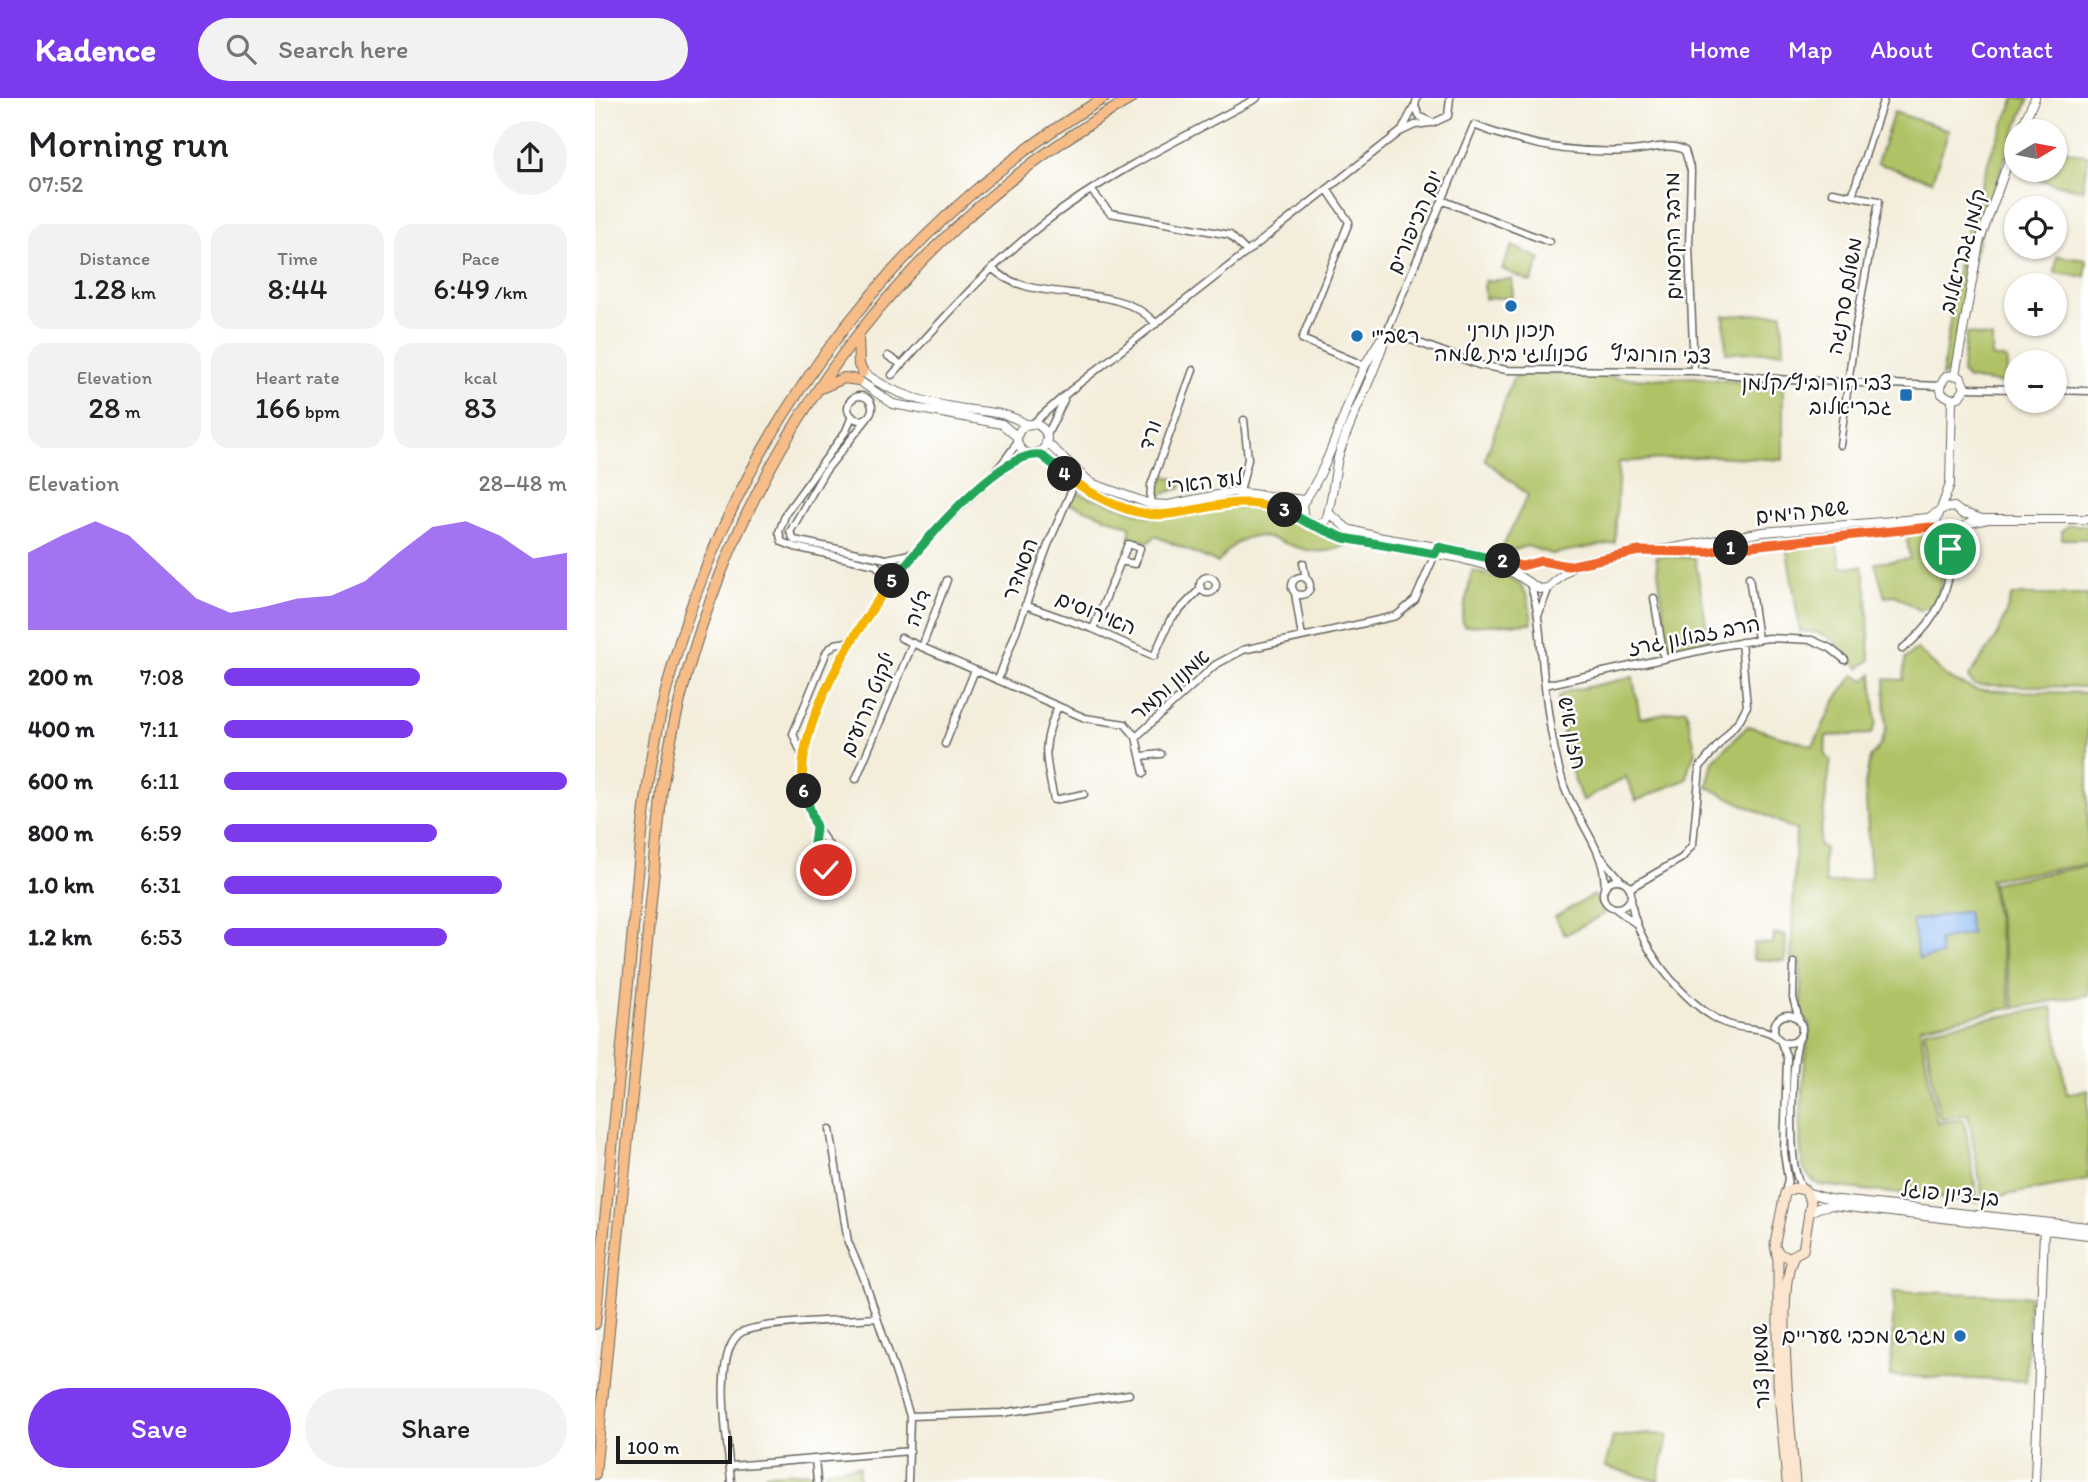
<!DOCTYPE html>
<meta charset="utf-8">
<style>
body{margin:0;font-family:Itim,"Playpen Sans Hebrew",sans-serif;background:#f2f2f2;color:#202124;height:100vh;display:flex;flex-direction:column;font-size:26px;white-space:nowrap}
*{box-sizing:border-box;margin:0}
p{font-size:23px;color:#757577}
.icon{flex:none;width:38px;height:38px;fill:none;stroke:currentColor;stroke-width:2;stroke-linecap:round;stroke-linejoin:round}
.map{position:relative;flex:1;overflow:hidden}
.drawer{display:flex;flex-direction:column;background:#fff;width:595px}
.drawer>*{flex:none}
.needle{width:46px;rotate:80deg}
.controls{position:absolute;left:1409px;top:21px;display:grid;gap:14px}
.controls a{display:grid;place-items:center;width:63px;height:63px;border-radius:50%;background:#fff;box-shadow:0 2px 5px #0004;font-size:35px}
.scale{position:absolute;left:21px;bottom:18px;width:116px;box-sizing:border-box;padding-left:7px;border:4px solid #1c1c1c;border-top:0;font-size:19px;line-height:24px;white-space:nowrap;color:#1c1c1c;-webkit-text-stroke:5px #fff;paint-order:stroke}
.pin{position:absolute;display:grid;place-items:center;width:60px;height:60px;color:#fff;margin:-30px;border:4px solid #fff;border-radius:50%;box-shadow:0 2px 7px #0007}
.km{position:absolute;width:35px;height:35px;margin:-18px;border-radius:50%;background:#222;color:#fff;font-size:19px;line-height:35px;text-align:center}
.round{display:grid;place-items:center;flex:none;width:74px;height:74px;border-radius:37px;background:#f2f2f2}
.summary{display:flex;align-items:center;justify-content:space-between;height:119px;padding:0 28px}
h1{font-size:38px;font-weight:600;line-height:52px}
.metrics{display:grid;grid-template-columns:repeat(3,1fr);gap:10px;height:119px;padding:7px 28px}
.metrics div{display:grid;align-content:center;border-radius:18px;background:#f2f2f2;text-align:center}
.metrics b{font-size:30px;font-weight:600}
.metrics small{font-size:19px;font-weight:400}
.metrics p{font-size:19px}
.chart{height:196px;padding:14px 28px}
.chart p{display:flex;justify-content:space-between}
.chart svg{width:100%;height:126px;margin-top:7px;fill:#7c3aed;opacity:.7}
.cta{display:flex;gap:14px;margin-top:auto;padding:14px 28px}
.cta a{flex:1;height:80px;border-radius:42px;background:#7c3aed;color:#fff;font-size:28px;font-weight:600;line-height:80px;text-align:center}
.cta a+a{background:#f2f2f2;color:#202124}
ul{padding:0 28px;list-style:none;font-size:23px}
li{display:grid;grid-template-columns:112px 84px 1fr;align-items:center;height:52px}
li i{height:18px;border-radius:9px;background:#7c3aed}
header{display:flex;align-items:center;gap:42px;box-sizing:border-box;height:98px;padding:0 35px;background:#7c3aed;color:#fff}
header strong{font-size:33px}
nav{display:flex;gap:38px;margin-inline-start:auto;font-size:24px}
.search{width:490px;height:63px;background:#f2f2f2;display:flex;align-items:center;gap:18px;box-sizing:border-box;padding:0 24px;border-radius:38px;color:#757577;font-size:26px}
main{display:flex;flex:1;min-height:0}
.map>svg:first-child{display:block}
</style>
<header>
<strong>Kadence</strong>
<div class="search"><svg class="icon" aria-label="search" viewBox="0 0 24 24"><circle cx="10" cy="10" r="6"/><path d="M15 15l6 6"/></svg>Search here</div>
<nav><a>Home</a><a>Map</a><a>About</a><a>Contact</a></nav>
</header>
<main>
<section class="drawer">
<div class="summary"><div><h1>Morning run</h1><p>07:52</p></div><a class="round"><svg class="icon" aria-label="share" viewBox="0 0 24 24"><path d="M12 15V3M7 8l5-5 5 5M5 13v7h14v-7"/></svg></a></div>
<div class="metrics">
<div><p>Distance</p><b>1.28<small> km</small></b></div>
<div><p>Time</p><b>8:44</b></div>
<div><p>Pace</p><b>6:49<small> /km</small></b></div>
</div>
<div class="metrics">
<div><p>Elevation</p><b>28<small> m</small></b></div>
<div><p>Heart rate</p><b>166<small> bpm</small></b></div>
<div><p>kcal</p><b>83</b></div>
</div>
<div class="chart"><p><span>Elevation</span>28–48 m</p>
<svg viewBox="0 0 160 44" preserveAspectRatio="none"><path d="M0 44V17L10 11L20 6L30 11L40 22L50 33L60 38L70 36L80 33L90 32L100 27L110 17L120 8L130 6L140 11L150 19L160 17V44z"/></svg>
</div>
<ul>
<li><b>200 m</b>7:08<i style="width:57%"></i></li>
<li><b>400 m</b>7:11<i style="width:55%"></i></li>
<li><b>600 m</b>6:11<i style="width:100%"></i></li>
<li><b>800 m</b>6:59<i style="width:62%"></i></li>
<li><b>1.0 km</b>6:31<i style="width:81%"></i></li>
<li><b>1.2 km</b>6:53<i style="width:65%"></i></li>
</ul>
<div class="cta"><a>Save</a><a>Share</a></div>
</section>
<div class="map">
<svg width="1493" height="1384" viewBox="0 0 1493 1384">
<rect width="100%" height="100%" fill="#fff"/>
<filter id="ink" filterUnits="userSpaceOnUse"><feTurbulence type="fractalNoise" baseFrequency=".0143" numOctaves="2"/><feDisplacementMap in="SourceGraphic" scale="14" xChannelSelector="R" yChannelSelector="G"/><feConvolveMatrix kernelMatrix="1 2 1 2 8 2 1 2 1" color-interpolation-filters="sRGB"/></filter>
<filter id="wash" filterUnits="userSpaceOnUse"><feTurbulence type="fractalNoise" baseFrequency=".00686" numOctaves="4" result="noise"/><feDisplacementMap in="SourceGraphic" scale="28" xChannelSelector="R" yChannelSelector="G"/><feGaussianBlur stdDeviation="1.57" result="paint"/><feColorMatrix in="noise" values="0 0 0 0 0 0 0 0 0 0 0 0 0 0 0 0 0 1.4 0 .05"/><feComposite in="paint" operator="in"/></filter>
<g filter="url(#wash)">
<rect width="100%" height="100%" fill="#f3edda"/>
<!-- green -->
<path fill="#b0c266" stroke="#666f41" stroke-width="2" d="M1420,0H1434C1394,91 1371,176 1355,273L1347,278L1364,159L1397,52Z
M1299,14L1354,32L1337,83L1282,65Z
M1460,50L1493,58L1487,92L1444,82L1446,72H1460Z
M917,148L946,161L936,184L907,171Z
M1462,158L1492,162L1490,179L1460,175Z
M917,181L918,199L890,201L889,183Z
M1187,215L1189,253L1131,255L1129,218Z
M1371,235L1397,240V259L1412,261L1411,286L1373,281L1367,275Z
M936,275L1047,281L1098,279L1188,289V362L1118,358L1024,364L1020,445L956,456L932,448L904,456L933,397L890,362L917,282L925,276Z
M566,376L587,384L586,390L562,398Z
M480,394L554,418L628,406H646L691,414L713,430L754,446C696,476 668,401 623,465L560,438L554,444L534,438L536,429L474,405Z
M1473,427H1493V441H1467V433Z
M1334,434C1363,447 1347,484 1339,507L1324,512L1300,497L1290,499L1280,465L1315,461L1311,436Z
M1241,445L1246,469L1267,468L1272,493L1275,562L1264,570C1249,549 1233,532 1205,533L1192,452Z
M1061,458L1100,460L1114,543L1074,553Z
M877,473L907,481L911,478C934,487 934,504 937,525L869,528L867,521Z
M1417,497H1493V589L1379,587L1373,580L1403,537Z
M1322,551L1353,580L1380,592L1493,595V766L1395,781L1416,910L1325,929L1342,1025L1369,1021L1383,1104L1224,1087C1218,1083 1212,1078 1209,1071C1200,1047 1210,953 1216,926L1207,918L1205,865H1196L1201,732L1112,689L1118,663L1153,628L1218,648L1241,601L1259,577L1270,582L1277,576L1281,625L1276,636L1231,638L1230,658L1236,662L1224,747L1230,750L1228,764L1231,786L1276,780L1270,687L1275,660L1286,646L1291,631L1290,581L1308,582L1310,561Z
M1038,579L1045,620L1091,611L1101,654L1094,668L1092,681L1041,703L1031,679L987,703L977,674L979,672L974,651L971,652L963,600L970,594Z
M1493,768V897L1419,910L1397,785Z
M999,797L1009,816L970,837L960,819Z
M1179,836L1191,837L1190,863L1158,861L1159,845L1178,846Z
M1457,909L1472,996L1493,992V1082L1388,1101L1373,1016L1345,1021L1329,932Z
M1299,1193L1434,1198L1431,1283L1296,1278Z
M1057,1336L1073,1337L1063,1383L1010,1369L1018,1339Z
M264,1368V1384H231V1372Z
M213,1374L216,1384H172L171,1376Z"/>
<!-- water -->
<path fill="#86b5f1" stroke="#516886" stroke-width="2" d="M1372,813L1376,836L1344,842L1346,857L1324,861L1317,823Z"/>
</g>
<g filter="url(#ink)">
<g fill="none" stroke-linecap="round" stroke-linejoin="round">
<defs>
<path id="minor" d="M822,0L820,8L824,18L838,25L853,18L855,0
M808,30L819,9
M732,91L754,124L707,241L770,268
M496,92L515,115L635,137L652,154
M1237,94L1284,103L1260,233L1245,347
M1257,98L1289,0
M849,103L954,144
M397,170C435,209 522,180 561,226
M293,258L307,267
M1099,273L1094,149L1096,73L1090,53C1076,43 1050,53 1033,53C980,56 928,47 879,27L792,233L884,267L912,272L1099,273L1194,282L1345,288
M297,277C346,224 392,169 449,125C513,75 591,38 662,0
M1370,290L1421,291
M1460,292L1493,293
M253 310a12 12 0 1 1 24 0a12 12 0 1 1-24 0Z
M257,318L251,333L191,415L184,434L187,444L200,449L281,467L289,476L287,496
M272,321L228,376L195,434L199,442L291,461L320,455
M436,327L476,292L805,34L820,27L835,25
M451,339L469,302
M396,378L433,356
M644,398L653,361L649,322
M555,407L556,387L598,272
M708,465L711,481
M1154,479L1163,541
M697 488a9 9 0 1 1 18 0a9 9 0 1 1-18 0Z
M605 487a8 8 0 1 1 16 0a8 8 0 1 1-16 0Z
M935,486C945,513 945,542 948,571C952,610 957,650 969,688C980,720 1014,756 1009,792
M700,495L707,539
M1059,500L1069,561
M430,507L498,531L559,558L575,522L606,490
M944,515L954,489
M498,531L533,446L545,450L540,466L526,463
M306,540L490,620L530,626L541,639L549,675
M327,549L352,482
M1307,551C1333,532 1350,505 1355,472C1356,459 1353,446 1362,435
M403,582L453,447L484,375
M950,587L1126,548L1173,540L1217,542L1235,550L1250,562
M463,608C445,650 451,660 459,702L489,696
M541,639L620,567L648,552L801,518L820,502L841,454
M350,646L380,572
M547,658L566,656
M208,659L198,636L232,553L240,546L258,543
M261,681L318,545
M221,729C216,715 208,699 207,684C202,611 288,490 336,438C361,412 405,375 422,344
M221,729L241,757L239,767L231,772L222,770L216,762Z
M1006,759L1026,782
M1008 796a14 14 0 1 1 28 0a14 14 0 1 1-28 0Z
M1035,790L1087,760L1098,746L1105,669L1145,621L1152,608L1146,544
M1036,799C1037,843 1091,909 1130,925C1148,933 1166,927 1182,939
M1021,811L1040,825
M1199,865L1198,900L1204,921
M1179 931a14 14 0 1 1 28 0a14 14 0 1 1-28 0Z
M1205,939C1196,954 1196,1044 1199,1065C1200,1074 1203,1082 1207,1091
M1185,942L1192,960L1189,1055L1193,1081L1190,1095
M235,1031L253,1144L268,1178L315,1318L313,1384
M315,1318L407,1315L534,1296
M220,1361L222,1384
M135,1368L315,1353
M136,1384C134,1351 115,1253 147,1234C164,1224 256,1222 281,1220"/>
<path id="tertiary" d="M1425,33L1440,0
M792,233C751,284 745,355 707,406L709,422L749,440L860,459L919,475L944,491L953,490L977,469
M268,274C298,297 332,305 369,311C392,314 413,314 432,327
M1360,277L1384,145L1421,42
M263,282L298,306L407,326L422,339
M1357,301L1347,296L1345,288L1351,278L1360,277
M1357,301L1364,299L1370,290L1366,280L1360,277
M422 341a15 15 0 1 1 30 0a15 15 0 1 1-30 0Z
M451,344L496,385L555,406L573,407L638,394L709,402
M440,356L449,359L493,393L554,416H575L624,405L651,403L694,413L706,420
M1346,411L1355,386L1357,301
M1366,414L1387,421H1493
M735,416L753,431L788,440L877,455L926,468L946,463L970,468L1035,454L1073,451L1168,434L1333,420L1343,414
M719,427L730,424C735,417 740,373 743,360C755,317 780,279 791,236
M1345,433L1341,423L1346,411L1359,409L1368,416
M1085,452L1117,454L1168,445L1335,429L1355,437L1375,425L1393,421
M1214,1095L1234,1101L1493,1129
M1213,1116L1223,1110L1236,1107L1493,1137
M1440,1384L1449,1132"/>
<path id="secondary" d="M1181,1151L1186,1157L1195,1159L1208,1152L1216,1104L1210,1092L1199,1090L1190,1095L1180,1145C1180,1151 1182,1156 1183,1162V1285L1192,1384
M1199,1158C1180,1189 1196,1342 1200,1384"/>
<path id="primary" d="M263,237L264,267L268,274
M226,290L249,280L263,282
M0,1226C12,1105 23,984 35,864C43,780 48,696 66,614C123,362 286,132 509,0
M0,1376L67,691C112,402 281,145 537,0"/>
</defs>
<!-- minor casing -->
<use href="#minor" stroke="#67655e" stroke-width="9"/>
<!-- tertiary casing -->
<use href="#tertiary" stroke="#67655e" stroke-width="10"/>
<!-- secondary casing -->
<use href="#secondary" stroke="#67655e" stroke-width="11"/>
<!-- primary casing -->
<use href="#primary" stroke="#67655e" stroke-width="12"/>
<!-- minor -->
<use href="#minor" stroke="#fff" stroke-width="6"/>
<!-- tertiary -->
<use href="#tertiary" stroke="#fff" stroke-width="8"/>
<!-- secondary -->
<use href="#secondary" stroke="#fce5cf" stroke-width="9"/>
<!-- primary -->
<use href="#primary" stroke="#f7bd88" stroke-width="10"/>
</g>
</g>
<g fill="none" stroke-linecap="round" stroke-linejoin="round" filter="url(#ink)">
<defs>
<path id="split-1" d="M1136,450L1335,429L1347,434L1355,451"/>
<path id="split-2" d="M908,463L927,468L946,463L973,468L1044,453L1112,454L1136,450"/>
<path id="split-3" d="M690,412L713,425L749,440L840,456L843,449L908,463"/>
<path id="split-4" d="M470,376C496,398 539,421 574,416C621,410 640,397 690,412"/>
<path id="split-5" d="M297,483C324,451 404,351 446,357L470,376"/>
<path id="split-6" d="M209,693C197,631 261,531 297,483"/>
<path id="split-7" d="M209,693L221,729L217,764L223,771L231,772"/>
</defs>
<!-- split-1 casing -->
<use href="#split-1" stroke="#fff" stroke-width="14"/>
<!-- split-2 casing -->
<use href="#split-2" stroke="#fff" stroke-width="14"/>
<!-- split-3 casing -->
<use href="#split-3" stroke="#fff" stroke-width="14"/>
<!-- split-4 casing -->
<use href="#split-4" stroke="#fff" stroke-width="14"/>
<!-- split-5 casing -->
<use href="#split-5" stroke="#fff" stroke-width="14"/>
<!-- split-6 casing -->
<use href="#split-6" stroke="#fff" stroke-width="14"/>
<!-- split-7 casing -->
<use href="#split-7" stroke="#fff" stroke-width="14"/>
<!-- split-1 -->
<use href="#split-1" stroke="#f0652b" stroke-width="9"/>
<!-- split-2 -->
<use href="#split-2" stroke="#f0652b" stroke-width="9"/>
<!-- split-3 -->
<use href="#split-3" stroke="#22a559" stroke-width="9"/>
<!-- split-4 -->
<use href="#split-4" stroke="#f5b400" stroke-width="9"/>
<!-- split-5 -->
<use href="#split-5" stroke="#22a559" stroke-width="9"/>
<!-- split-6 -->
<use href="#split-6" stroke="#f5b400" stroke-width="9"/>
<!-- split-7 -->
<use href="#split-7" stroke="#22a559" stroke-width="9"/>
</g>
<!-- markers -->
<g fill="#1f6fb2" stroke="#fff" stroke-width="2.5">
<circle cx="916" cy="208" r="7"/>
<circle cx="762" cy="238" r="7"/>
<rect x="1304" y="290" width="14" height="14" rx="3.5"/>
<circle cx="1365" cy="1238" r="7"/>
</g>
<g text-anchor="middle" stroke-width="5" stroke-linejoin="round" paint-order="stroke">
<!-- street labels -->
<g font-size="21" fill="#1c1c1c" stroke="#fff">
<text transform="translate(820 124) rotate(-67)" y="7">יום הכיפורים</text>
<text transform="translate(1078 138) rotate(-91)" y="7">מרבד הקסמים</text>
<text transform="translate(1368 153) rotate(-75)" y="7">קלמן גבריאלוב</text>
<text transform="translate(1250 198) rotate(-80)" y="7">משולם סרנגה</text>
<text transform="translate(1066 257) rotate(2)" y="7">צבי הורוביץ</text>
<text transform="translate(555 337) rotate(-70)" y="7">ורד</text>
<text transform="translate(610 384) rotate(-7)" y="7">לוע הארי</text>
<text transform="translate(1207 414) rotate(-6)" y="7">ששת הימים</text>
<text transform="translate(425 471) rotate(-69)" y="7">הסמדר</text>
<text transform="translate(323 510) rotate(-69)" y="7">דליה</text>
<text transform="translate(501 515) rotate(22)" y="7">האירוסים</text>
<text transform="translate(1099 538) rotate(-11)" y="7">הרב זבולון גרז</text>
<text transform="translate(575 587) rotate(-41)" y="7">אמנון ותמר</text>
<text transform="translate(273 606) rotate(-67)" y="7">ילקוט הרועים</text>
<text transform="translate(977 635) rotate(79)" y="7">חזון איש</text>
<text transform="translate(1355 1096) rotate(6)" y="7">בן-ציון פוגל</text>
<text transform="translate(1166 1268) rotate(-92)" y="7">שמשון צור</text>
</g>
<!-- poi labels -->
<g font-size="21" fill="#1c1c1c" stroke="#fff" text-anchor="end">
<text x="916" y="239" text-anchor="middle">תיכון תורני<tspan x="916" dy="24">טכנולוגי בית שלמה</tspan></text>
<text x="776" y="245" text-anchor="start">רשב"י</text>
<text x="1297" y="292">צבי הורוביץ/קלמן<tspan x="1297" dy="24">גבריאלוב</tspan></text>
<text x="1351" y="1245">מגרש מכבי שעריים</text>
</g>
</g>
</svg>
<div class="controls">
<a><svg class="needle" viewBox="-14 -14 28 28"><path d="M0-13l5 13h-10z" fill="#e53935"/><path d="M0 13l5-13h-10z" fill="#757577"/></svg></a>
<a><svg class="icon" aria-label="locate" viewBox="0 0 24 24"><circle cx="12" cy="12" r="6"/><path d="M12 2v4M12 18v4M2 12h4M18 12h4"/></svg></a>
<a>+</a>
<a>−</a>
</div>
<div class="scale">100 m</div>
<div class="pin" style="left:1355px;top:451px;background:#1e9e55"><svg class="icon" aria-label="arrive" viewBox="0 0 24 24"><path d="M6 21V4h12l-3 4 3 4H6"/></svg></div>
<div class="pin" style="left:231px;top:772px;background:#d93025"><svg class="icon" aria-label="check" viewBox="0 0 24 24"><path d="M5 12l5 5 9-10"/></svg></div>
<b class="km" style="left:1136px;top:450px">1</b>
<b class="km" style="left:908px;top:463px">2</b>
<b class="km" style="left:690px;top:412px">3</b>
<b class="km" style="left:470px;top:376px">4</b>
<b class="km" style="left:297px;top:483px">5</b>
<b class="km" style="left:209px;top:693px">6</b>
</div>
</main>
